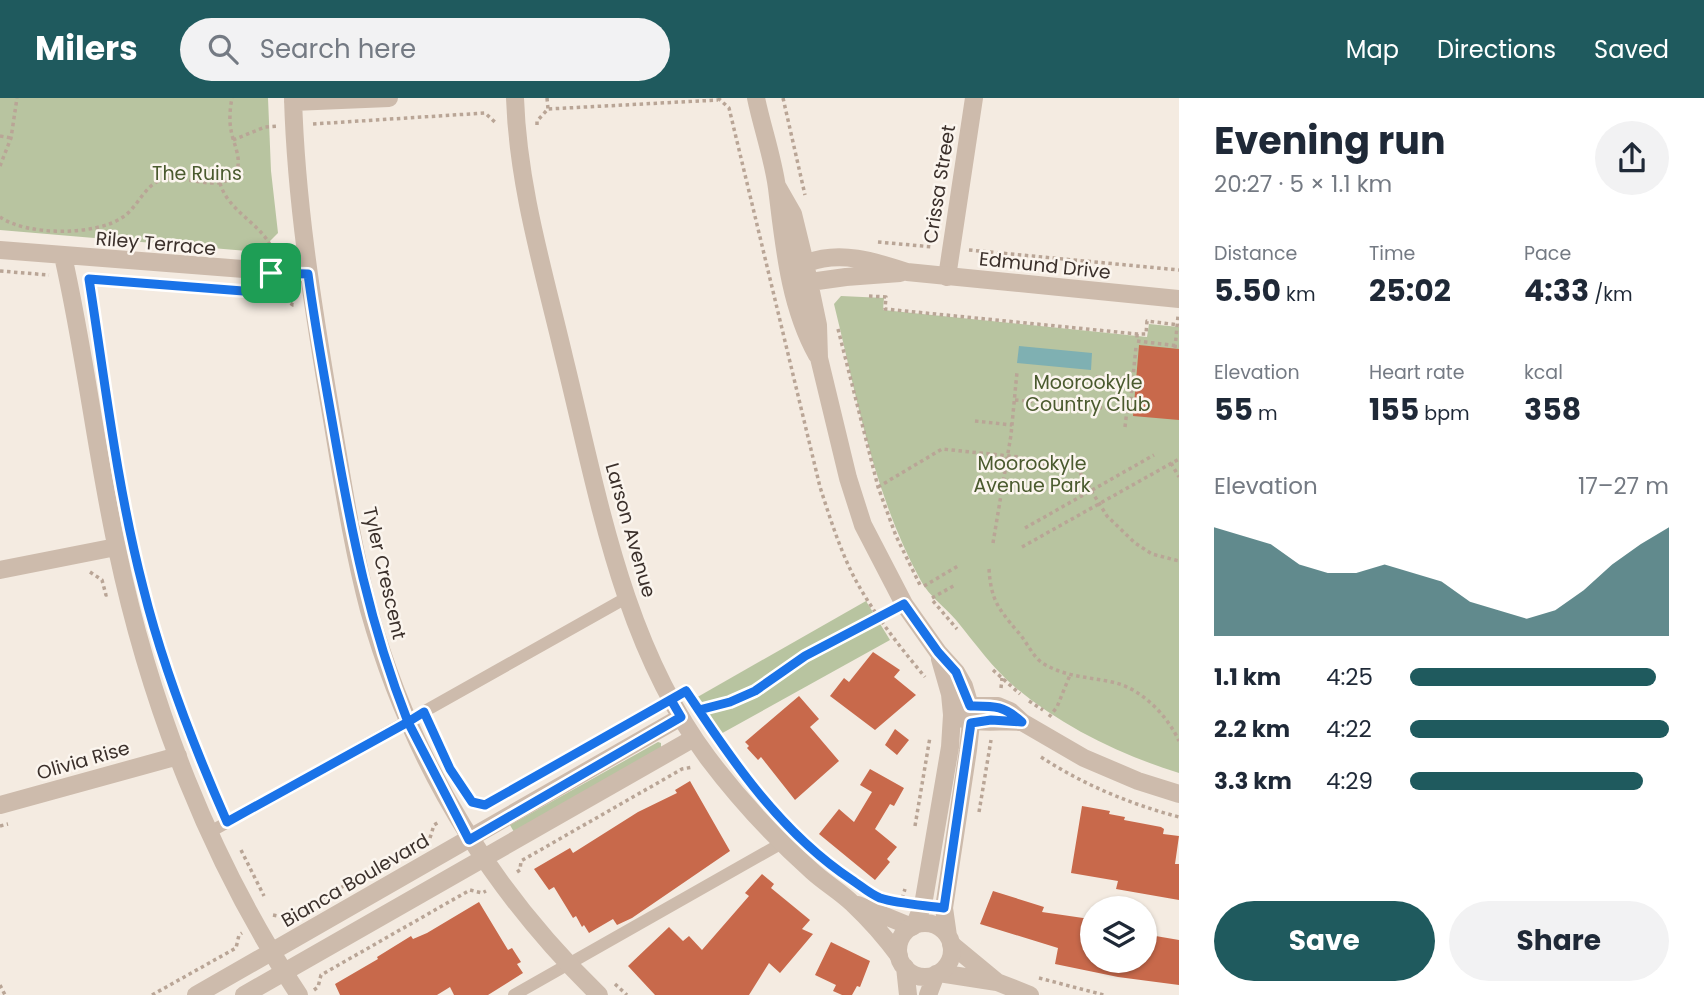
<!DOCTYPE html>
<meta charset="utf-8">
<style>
body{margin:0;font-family:Poppins,sans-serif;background:#f2f2f3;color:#1f2937;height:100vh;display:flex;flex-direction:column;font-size:26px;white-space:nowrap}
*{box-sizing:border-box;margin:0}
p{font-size:23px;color:#747a83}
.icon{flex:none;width:38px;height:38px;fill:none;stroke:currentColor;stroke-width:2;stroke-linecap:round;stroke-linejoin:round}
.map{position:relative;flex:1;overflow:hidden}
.sheet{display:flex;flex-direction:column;background:#fff;width:525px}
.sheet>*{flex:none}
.fabs{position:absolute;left:1080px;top:798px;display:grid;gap:14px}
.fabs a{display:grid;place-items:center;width:77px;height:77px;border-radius:50%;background:#fff;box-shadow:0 2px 5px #0004;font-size:35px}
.pin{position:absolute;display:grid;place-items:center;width:60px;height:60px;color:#fff;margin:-30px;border-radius:14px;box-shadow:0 4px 10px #0006}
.round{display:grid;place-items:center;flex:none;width:74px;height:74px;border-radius:37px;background:#f2f2f3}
.headline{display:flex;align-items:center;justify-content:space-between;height:119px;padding:0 35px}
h1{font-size:38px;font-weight:700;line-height:52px}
.metrics{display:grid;grid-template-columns:repeat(3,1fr);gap:10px;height:119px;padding:7px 35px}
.metrics div{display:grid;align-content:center}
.metrics b{font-size:30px;font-weight:700}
.metrics small{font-size:19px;font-weight:400}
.metrics p{font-size:19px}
.chart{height:196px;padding:14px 35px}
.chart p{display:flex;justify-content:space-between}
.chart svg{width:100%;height:126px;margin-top:7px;fill:#1f5a5e;opacity:.7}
.primary-button{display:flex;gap:14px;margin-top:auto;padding:14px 35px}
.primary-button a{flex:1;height:80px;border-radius:42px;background:#1f5a5e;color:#fff;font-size:28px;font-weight:700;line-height:80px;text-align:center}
.primary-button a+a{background:#f2f2f3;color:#1f2937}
ul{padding:0 35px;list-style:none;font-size:23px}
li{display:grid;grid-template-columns:112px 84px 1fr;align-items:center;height:52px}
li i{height:18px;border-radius:9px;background:#1f5a5e}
header{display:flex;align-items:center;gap:42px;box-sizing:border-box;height:98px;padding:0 35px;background:#1f5a5e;color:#fff}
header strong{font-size:33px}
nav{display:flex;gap:38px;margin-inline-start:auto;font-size:24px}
.search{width:490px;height:63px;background:#f2f2f3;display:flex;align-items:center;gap:18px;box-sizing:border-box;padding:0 24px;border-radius:38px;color:#747a83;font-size:26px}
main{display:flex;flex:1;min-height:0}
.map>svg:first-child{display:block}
</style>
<header>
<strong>Milers</strong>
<div class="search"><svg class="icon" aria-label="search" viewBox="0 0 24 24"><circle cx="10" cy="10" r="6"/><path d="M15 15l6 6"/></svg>Search here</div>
<nav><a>Map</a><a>Directions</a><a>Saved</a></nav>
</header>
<main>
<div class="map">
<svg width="1179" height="897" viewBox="0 0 1179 897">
<rect width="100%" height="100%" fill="#f4ebe1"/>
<!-- green -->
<path fill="#b8c4a0" d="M0,0H268L271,73L278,135L259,154L0,132Z
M841,198L884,200L883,212L1147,239L1149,226L1179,229V675C1121,657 1063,629 1016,590C993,571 975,545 956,522C944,508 930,499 921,483C874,398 857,300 834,206Z
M866,503L890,542L717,638L694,601Z
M658,644L661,645V650L514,734L510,727Z"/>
<!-- water -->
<path fill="#7fb0b2" d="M1019,248L1092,255L1091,272L1017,265Z"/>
<!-- building -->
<path fill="#c8694b" d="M1139,247L1179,251V322L1133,318Z
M873,554L900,572L894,579L916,597L875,632L830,598L844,580L849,584Z
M799,598L819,621L810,629L839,663L795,702L761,659L758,662L747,650L749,648L745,644Z
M895,631L909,642L897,657L885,647Z
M870,671L904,690L894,708L890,706L875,731L897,749L887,761L890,764L875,782L819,736L839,711L854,724L872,694L860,687Z
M690,683L730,753L632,820L617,827L613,821L589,835L584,827L582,829L576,818L573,820L554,789L549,792L534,771L570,750L573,755L638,714L677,695L675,692Z
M1082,708L1110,713L1109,716L1125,719L1124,722L1161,729L1164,731L1163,736L1179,738L1175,766H1179V802L1116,791L1118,783L1071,775Z
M762,776L774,786L771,790L810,822L802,831L813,836L780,875L769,865L749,897H655L628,868L669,829L683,843L689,838L702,852L749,798L745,795Z
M993,793L1044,809L1042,814L1090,821L1084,852L1092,853V863H1144V836L1179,842V887L1118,879L1055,866L1058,850L980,826Z
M479,804L508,852L512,850L521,864L517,866L523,875L488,897H454L450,889L437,897H340L335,886L378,861L377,859L411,838L413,841L427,835Z
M831,844L870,863L860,889L857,888L852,897H842L833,893L836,887L815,877Z"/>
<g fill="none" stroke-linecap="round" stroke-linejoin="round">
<!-- path -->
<path stroke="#b9a596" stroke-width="3.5" stroke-dasharray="3.5 3.5" stroke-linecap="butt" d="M547,0L548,11
M718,0L729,10L820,389C830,420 840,452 855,481C874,516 899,548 925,579
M783,0L805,97
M313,26L485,15L497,26
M537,27V23L548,11L718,2
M0,38L11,40
M233,42L265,29L278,28
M0,68L11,40L17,0
M220,85C228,115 267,128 273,155
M0,119C27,138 96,138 123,119C138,109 144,88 161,82C183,75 217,95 233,78C245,65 233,46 231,32C229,22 230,10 232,0
M878,144L933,149
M969,152L1179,172
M0,173L49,177
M84,181L277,196L293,207H296
M869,198L886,199L885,211L1137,236H1146L1147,223L1179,227
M838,231L878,389L896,438L920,487
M1137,236V243L1179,248
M1175,250L1178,218
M1096,279L1136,282
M1015,302L1127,312
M975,323L1012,327
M1125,329L1127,312L1130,308L1136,249
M1171,365L1179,379
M878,389L942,351L1019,359L1040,367H1068L1079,373L1107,418L1135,445L1152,456L1179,463
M1025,430L1154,357
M993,445L1011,337L1017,274
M1022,449L1179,361
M989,471C991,502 998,510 1017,533C1027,543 1032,559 1044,566C1066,579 1089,579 1112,584C1141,590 1167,617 1179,643
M90,474L102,482L106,497L110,496
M924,488L958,468
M932,500L955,487
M933,503L957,531
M993,572L1020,596
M1001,590L1002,580
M1029,603L1043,612
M699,613L730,604L755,593L784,571L890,515
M1049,619L1057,609L1070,577
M1041,659C1084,687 1130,706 1179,719
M470,705L485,707L553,668
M979,714L991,642
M0,728L8,726
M915,728L930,639
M430,740L434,727L439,724
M241,752L264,798
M517,774L520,772L521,763L682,671L693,669
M900,807L905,791
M273,817L287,820L365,776
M1039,880L1104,897
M615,886L627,897
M0,887L5,897
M314,892L318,889L321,877L470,792L482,795L486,793
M152,897L236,850L239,837L242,835"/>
<!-- service -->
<path stroke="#cdbbac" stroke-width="12" d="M210,734L626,500
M514,897L782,745"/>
<!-- minor -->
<path stroke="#cdbbac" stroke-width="18" d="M293,0C296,103 312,203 329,304C341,373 351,444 369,512C411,662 487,788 599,897
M515,0C518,89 544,174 564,259C598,396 622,545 708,660C739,701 774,739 812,773C825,785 841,794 853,806C870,822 885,839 899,858
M293,4L389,0
M0,152L308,176
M63,158C85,255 96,354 117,451C150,607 210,763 299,897
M947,179L974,0
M0,472L116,449
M958,613L970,608H998L1010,613L1022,624L1084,660L1138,683L1179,696
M959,619C976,627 1002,622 1022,624
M0,707L178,658
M858,807L912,829
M951,846L997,884
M939,875L997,884L1030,897
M196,897L681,619
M244,897L694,640"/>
<!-- tertiary -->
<path stroke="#cdbbac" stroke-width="18" d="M756,0C762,29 773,60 777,90C784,146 789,207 817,257
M777,88L793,116L805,165L818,227L819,260L848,380L863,427L904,506L938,554L956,574L964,588L970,608L971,625L968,652L944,810L948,838
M791,180C796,175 801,167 808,165C840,152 876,164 907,174L1179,201
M799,182L810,184L846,179L900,175
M898 852a27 27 0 1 1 54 0a27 27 0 1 1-54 0Z
M914,828L923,807L950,649L952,617L950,596L940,561
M905,869L908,897
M928,897L936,876"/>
</g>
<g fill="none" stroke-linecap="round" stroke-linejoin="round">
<defs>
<path id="route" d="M271,175L308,176C315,229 325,282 334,334C352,437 369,525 408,624L424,614L450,671L472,704L485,707L686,593L699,612L730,604L755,593L805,558L904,506L938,554L956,574L970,608C994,608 1003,607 1022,624L991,622L971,625L944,810C923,807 899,806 880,800C870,796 861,788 852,782C781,735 732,663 686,593L671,602L681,619L469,742L408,624L227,724C194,649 163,570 143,489C117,389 105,284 89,181L269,195L271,175"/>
</defs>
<!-- route casing -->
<use href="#route" stroke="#fff" stroke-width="14"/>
<!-- route -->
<use href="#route" stroke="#1a73e8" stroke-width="9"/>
</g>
<g text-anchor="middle" stroke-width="5" stroke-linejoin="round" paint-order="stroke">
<!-- park labels -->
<g font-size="19" fill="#4a5a2e" stroke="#fbf5ee">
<text x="197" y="82">The Ruins</text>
<text x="1088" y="291">Moorookyle<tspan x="1088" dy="22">Country Club</tspan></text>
<text x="1032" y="372">Moorookyle<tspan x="1032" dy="22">Avenue Park</tspan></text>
</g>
<!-- street labels -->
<g font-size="19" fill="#3b302b" stroke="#fbf5ee">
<text transform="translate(939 86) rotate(-81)" y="7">Crissa Street</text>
<text transform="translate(156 145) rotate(5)" y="7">Riley Terrace</text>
<text transform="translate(1045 167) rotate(6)" y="7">Edmund Drive</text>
<text transform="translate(631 432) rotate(74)" y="7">Larson Avenue</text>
<text transform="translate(385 475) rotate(77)" y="7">Tyler Crescent</text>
<text transform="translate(83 662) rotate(-16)" y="7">Olivia Rise</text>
<text transform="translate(355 782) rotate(-30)" y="7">Bianca Boulevard</text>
</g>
</g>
</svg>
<div class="fabs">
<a><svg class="icon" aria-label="layers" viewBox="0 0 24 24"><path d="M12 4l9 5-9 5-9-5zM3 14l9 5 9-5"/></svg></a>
</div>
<div class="pin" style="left:271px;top:175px;background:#1e9e55"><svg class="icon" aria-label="arrive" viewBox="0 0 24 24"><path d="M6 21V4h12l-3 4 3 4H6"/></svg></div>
</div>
<section class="sheet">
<div class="headline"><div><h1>Evening run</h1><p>20:27 · 5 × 1.1 km</p></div><a class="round"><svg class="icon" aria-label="share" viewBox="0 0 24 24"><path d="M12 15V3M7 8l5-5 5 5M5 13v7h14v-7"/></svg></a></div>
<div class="metrics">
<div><p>Distance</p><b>5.50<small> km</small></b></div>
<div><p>Time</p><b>25:02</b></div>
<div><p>Pace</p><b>4:33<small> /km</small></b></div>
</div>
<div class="metrics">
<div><p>Elevation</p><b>55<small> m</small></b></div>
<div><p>Heart rate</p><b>155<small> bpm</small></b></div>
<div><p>kcal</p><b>358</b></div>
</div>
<div class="chart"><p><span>Elevation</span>17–27 m</p>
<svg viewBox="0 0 160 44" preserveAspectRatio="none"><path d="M0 44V6L10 9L20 12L30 19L40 22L50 22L60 19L70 22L80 25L90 32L100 35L110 38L120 35L130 28L140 19L150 12L160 6V44z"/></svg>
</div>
<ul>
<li><b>1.1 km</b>4:25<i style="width:95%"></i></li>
<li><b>2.2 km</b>4:22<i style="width:100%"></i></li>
<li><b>3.3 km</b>4:29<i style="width:90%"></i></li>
</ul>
<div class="primary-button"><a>Save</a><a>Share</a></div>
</section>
</main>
